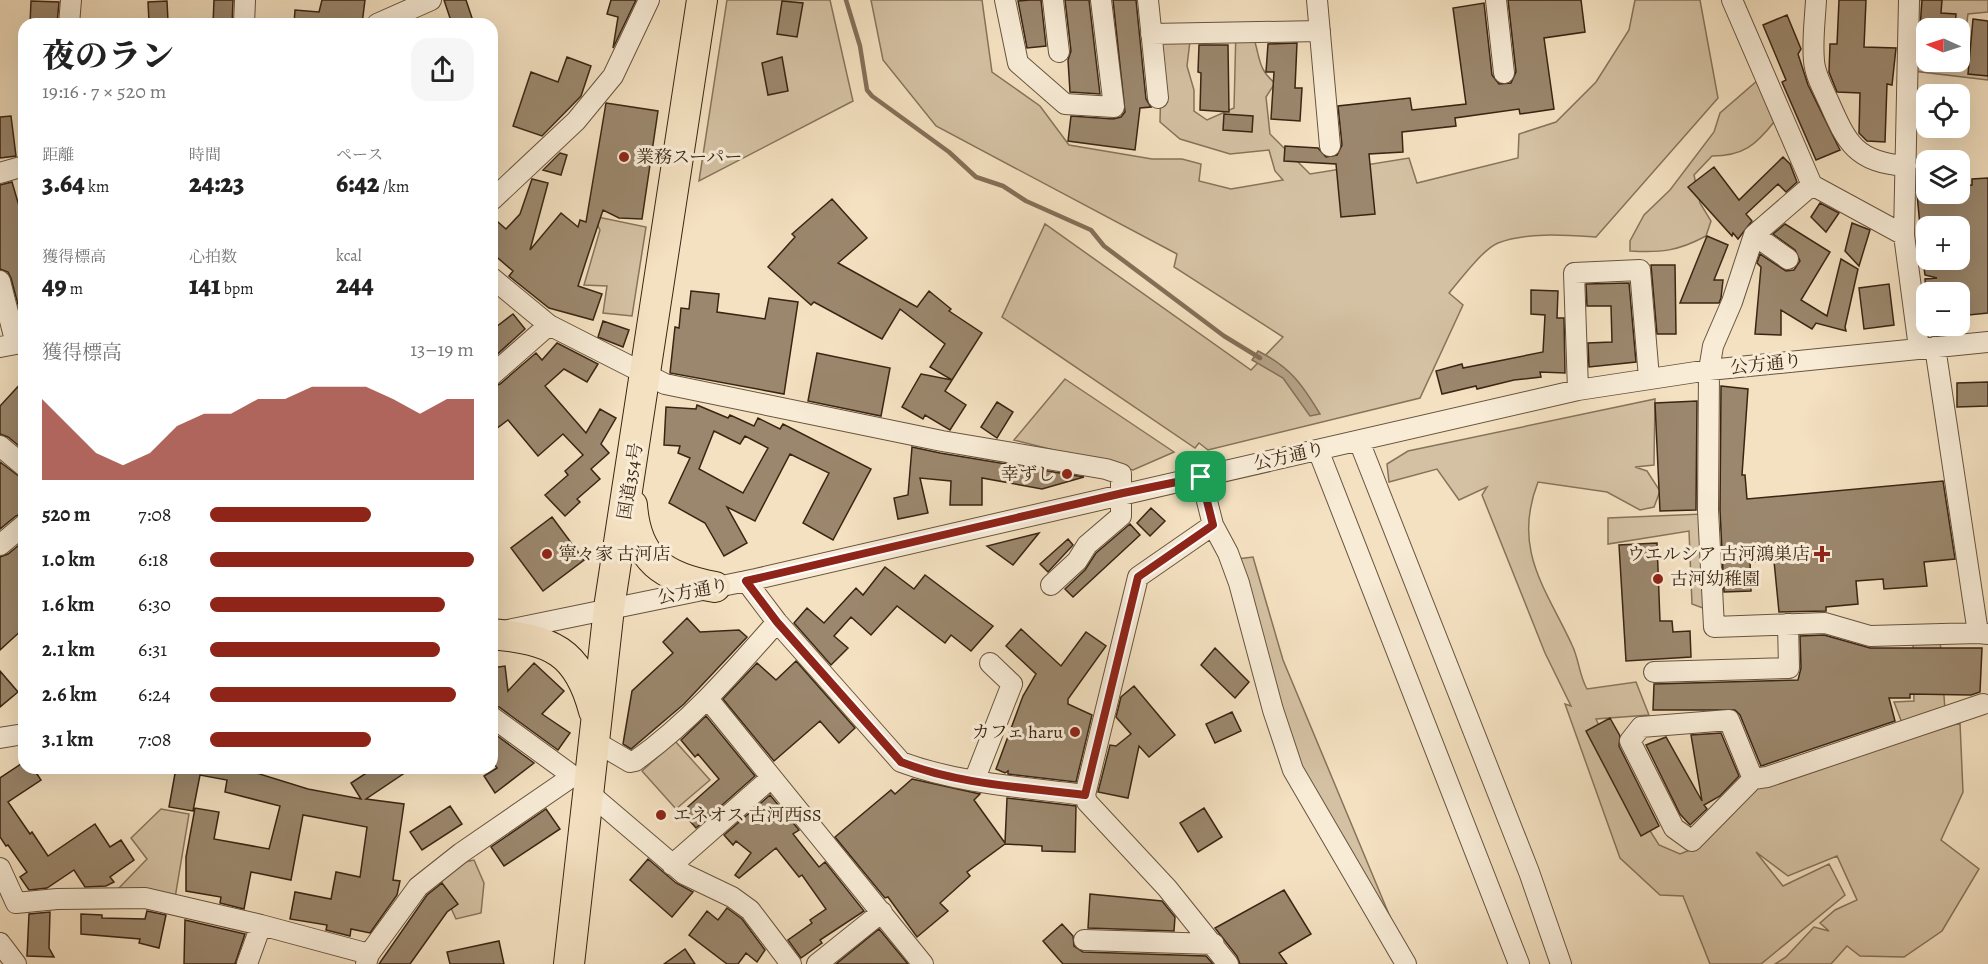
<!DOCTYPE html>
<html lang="ja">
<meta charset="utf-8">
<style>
body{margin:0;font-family:Alegreya,"Noto Serif JP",serif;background:#f6f6f6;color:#222;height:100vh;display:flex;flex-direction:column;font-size:22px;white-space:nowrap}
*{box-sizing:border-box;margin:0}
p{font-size:20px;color:#767676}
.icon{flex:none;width:33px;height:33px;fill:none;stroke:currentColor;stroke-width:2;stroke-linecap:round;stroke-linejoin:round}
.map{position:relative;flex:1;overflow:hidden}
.panel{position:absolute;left:18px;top:18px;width:480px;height:756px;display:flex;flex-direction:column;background:#fff;border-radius:18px;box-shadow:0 6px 24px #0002}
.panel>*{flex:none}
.needle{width:39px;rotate:273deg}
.fabs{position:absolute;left:1916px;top:18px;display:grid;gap:12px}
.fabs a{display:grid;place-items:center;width:54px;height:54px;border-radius:12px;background:#fff;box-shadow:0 6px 24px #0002;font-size:30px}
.pin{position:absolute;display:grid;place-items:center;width:51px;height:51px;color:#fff;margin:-26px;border-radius:12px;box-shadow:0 3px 9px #0006}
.round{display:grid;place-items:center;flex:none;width:63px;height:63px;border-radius:18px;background:#f6f6f6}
.summary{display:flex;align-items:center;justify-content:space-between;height:102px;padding:0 24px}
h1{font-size:33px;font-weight:800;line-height:45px}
.metrics{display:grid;grid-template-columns:repeat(3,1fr);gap:9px;height:102px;padding:6px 24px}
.metrics div{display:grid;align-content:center}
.metrics b{font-size:26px;font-weight:800}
.metrics small{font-size:16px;font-weight:400}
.metrics p{font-size:16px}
.chart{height:168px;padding:12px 24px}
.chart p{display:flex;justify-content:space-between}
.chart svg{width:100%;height:108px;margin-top:6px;fill:#8f2418;opacity:.7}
ul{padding:0 24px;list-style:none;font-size:20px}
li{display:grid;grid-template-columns:96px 72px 1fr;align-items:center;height:45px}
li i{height:15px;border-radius:8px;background:#8f2418}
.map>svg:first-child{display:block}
</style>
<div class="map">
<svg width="1988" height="964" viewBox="0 0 1988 964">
<rect width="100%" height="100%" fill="#f4e1c1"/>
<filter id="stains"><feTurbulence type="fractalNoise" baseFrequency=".00333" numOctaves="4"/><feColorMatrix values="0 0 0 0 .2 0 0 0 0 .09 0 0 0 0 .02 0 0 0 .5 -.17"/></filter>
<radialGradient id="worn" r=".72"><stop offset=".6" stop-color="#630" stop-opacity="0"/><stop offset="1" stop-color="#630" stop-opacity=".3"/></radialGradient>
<!-- green -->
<path fill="#d4c1a3" stroke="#87735b" stroke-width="1.5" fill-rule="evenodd" d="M727,0H830L853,101L699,181Z
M871,0H982L992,72L1040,106L1069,145L1152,159H1182L1201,164L1199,181L1231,189L1283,180L1275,171L1269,150L1230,154L1180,139L1160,122L1162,38L1190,41L1187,66L1194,90V111L1207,120L1234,108L1236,28L1254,39C1260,57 1258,70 1275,83L1266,97L1270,134L1310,174L1409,158L1417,183L1518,158L1519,134L1556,122L1596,82L1629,30L1635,0H1700L1718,98L1596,237C1565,235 1527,232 1498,243C1483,249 1460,280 1449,293L1463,305L1420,398L1208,450L1199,443L1195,448L1002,317L1045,224L1251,370L1283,337L1174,267L1177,254L936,126L883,60Z
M1915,0H1988V12L1968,14L1963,52L1988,72V80L1913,71ZM1926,28H1959V62H1926Z
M1758,80L1774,122C1756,145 1743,156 1712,156L1694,175L1700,203L1711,221L1706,236C1678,251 1661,253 1630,251V241L1644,215L1670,190L1714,132L1720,113Z
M593,216L646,227L632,316L603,313L607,286L584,285L600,230Z
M1065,379L1174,452L1133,470L1014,440Z
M1655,399L1654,465L1635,467L1647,471L1660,491L1654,507L1640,510L1607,492L1538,482C1512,549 1545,587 1572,645C1579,659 1579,675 1587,689L1636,682L1649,715L1596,719L1638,812L1659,845L1680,854L1695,848L1753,787L1960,723L1963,792L1941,840L1979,869L1942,931L1904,957L1860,956L1847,946L1831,964H1775L1786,957L1814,927L1829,931L1820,923L1835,910L1857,900L1837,856L1788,876L1756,852L1783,886L1829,864L1845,895L1761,964H1710L1683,896L1660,895L1620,858L1565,704L1571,706L1545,653L1482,495L1487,487L1459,500L1437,469L1389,482L1387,464L1408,451Z
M1703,514L1708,610L1692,604L1689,531L1608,544V518Z
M1253,557L1283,660L1398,936L1298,771L1237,559Z
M1940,639L1945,710L1902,723L1894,702L1914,701L1913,642Z
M675,741L710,780L676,809L642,771Z
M161,809L189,814L175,898L118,889L147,859L131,838Z
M474,860L484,883L481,913L456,919L440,884L455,864Z"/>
<!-- water -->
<path fill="#b5a186" stroke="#846f58" stroke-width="1.5" d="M1258,351C1290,367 1302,384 1320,414L1310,416L1283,378L1252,360Z"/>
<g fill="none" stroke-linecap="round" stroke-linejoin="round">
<!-- stream -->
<path stroke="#846f58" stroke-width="4.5" d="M846,0L860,46L867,90L872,96L949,152L976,177L1003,186L1026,201L1091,230L1104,246L1224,336L1260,358"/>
</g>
<!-- building -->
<path fill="#9b876d" stroke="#3a2513" stroke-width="1.5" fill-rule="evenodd" d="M214,0H233L232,24H213Z
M322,0H365L362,24H294L295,10L319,12Z
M444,0H466L474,24H452Z
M611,0H636L613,48L618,17L607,14Z
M1030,0H1041L1046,46L1027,48L1018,1Z
M1065,0H1089L1100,94L1070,92L1068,60L1071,51Z
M1113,0H1136L1146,99L1151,107L1140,108L1135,150L1068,141L1071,116L1113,119L1121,117L1125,112Z
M1508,0H1581L1585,32L1544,38L1554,109L1520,114L1519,109L1455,118L1456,126L1402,132L1403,152L1369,154L1375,214L1341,217L1336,164L1284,161L1285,146L1318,148L1326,157L1337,155L1342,145L1338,106L1410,98L1412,110L1466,104L1453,8L1484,3L1492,75L1499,84L1511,83L1516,72Z
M1839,0H1866L1864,47L1896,48L1892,85L1887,84L1885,142L1867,141L1859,133L1860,93L1837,92L1829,72L1830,44H1837Z
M1922,0H1942L1941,13L1956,14L1955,28H1920Z
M31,1L59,2L57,24H30Z
M167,1L168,21L149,22L148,2Z
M782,1L803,3L797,37L777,34Z
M1787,15L1801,49L1798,54L1808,85L1840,150L1816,160L1782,82L1786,80L1763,25Z
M1973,19L1988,21V76L1968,74Z
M1297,43L1295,88H1302L1300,121L1271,119L1274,72H1266L1268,44Z
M1199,45H1228L1229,112L1200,110L1201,73L1198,72Z
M567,57L591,66L581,96L542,136L513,126L531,72L558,82Z
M782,57L788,91L768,95L762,63Z
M606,103L658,111L642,219L619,218L603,210L587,258L578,286L602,294L593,320L549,308L509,276L513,271L492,253V217L506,229L520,214L532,179L548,183L530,250L561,213L578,227L580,220L586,222Z
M1224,114L1253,116L1252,132L1223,130Z
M11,116L16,156L0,158V117Z
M560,153L567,155L561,175L543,170Z
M1783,157L1790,164L1797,182L1786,192L1778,184L1746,214L1752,221L1738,239L1733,233L1732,236L1688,187L1714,167L1739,200Z
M1988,178V313L1959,316V292H1926L1925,279L1937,278L1925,275L1923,260H1959V226H1920L1917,194H1959V186L1972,185V179Z
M12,182L24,223V327L11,278L8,272L0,269V185Z
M832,199L867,238L838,263L917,307L929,291L951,309L949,311L982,333L952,380L930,367L945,344L900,309L882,339L814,302L811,305L768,267L795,237L792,234Z
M1820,203L1839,213L1826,232L1811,217Z
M1852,223L1870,230L1859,266L1845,251Z
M1785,224L1830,252L1801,300L1827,316L1841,259L1858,269L1845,327L1846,331L1816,323L1812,329L1781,310V335L1755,334L1761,267L1757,263L1760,254L1786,271L1794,270L1800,261L1795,250L1773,234Z
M1707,236L1728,245L1714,280H1723L1721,298L1719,303H1680Z
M1651,265H1675L1676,334H1657Z
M1629,283L1636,362L1589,367L1588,343L1612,342L1611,306H1587L1586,284Z
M1889,284L1894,325L1864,329L1859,288Z
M1531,290L1558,291L1557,318H1564L1565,373L1540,372L1541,377L1514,380L1477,389L1476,386L1442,394L1436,371L1462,364L1463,368L1543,352L1545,315L1531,314Z
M691,291L719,294L717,312L765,319L769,298L798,302L784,394L670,373L675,327L679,328L681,308L689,309Z
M513,314L525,329L492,359V330Z
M603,321L629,330L623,347L598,337Z
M557,343L598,364L587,382L564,369L545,386L586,433L600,409L616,418L601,444L609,453L591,469L600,479L577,499L580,502L565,516L545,495L568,475L565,471L583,455L563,434L538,456L508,420L492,432V387L500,384L536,353L542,360Z
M817,353L890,368L881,416L808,401Z
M921,374L952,380L945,391L966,405L950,430L925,415L923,419L902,407Z
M24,380V450L8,437L0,434V406Z
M1988,382V406L1957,407V383Z
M1721,386L1748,389L1742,475H1745L1747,499L1943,481L1955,559L1924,562L1927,586L1884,589L1883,579L1856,581L1858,604L1826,607V611L1779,612L1774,561L1750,562L1751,591L1724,592L1720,510Z
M1697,401L1696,510L1660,511L1655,403Z
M997,402L1013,412L997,438L981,427Z
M697,405L728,418L730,415L754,426L758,418L780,429L783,424L871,469L833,540L803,523L829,473L790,454L755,521L727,507L747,543L724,556L705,523L669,503L690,458L678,453L680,446L664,445L666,407L696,409ZM714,431L740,444L745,436L768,448L743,493L699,469Z
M912,447L940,453L1084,477L1042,489L982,478V505H950L951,481L920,478L928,513L898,519L894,498L908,495Z
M0,462L24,480V513L16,516L0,529Z
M1151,508L1165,521L1150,536L1137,523Z
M552,517L584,560L543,591L511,548Z
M1130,524L1140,535L1073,597L1065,589L1085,570L1096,553Z
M1039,533L1013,565L987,546Z
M1068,539L1073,545L1048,572L1040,564Z
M24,541V628L0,650V557L8,554Z
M1657,543L1660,621H1672L1673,632L1690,631L1691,657L1626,661L1619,545Z
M885,567L914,589L925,575L993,626L971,651L951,635L945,643L897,606L871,635L851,617L834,636L848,648L831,665L794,623L807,608L824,623L856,588L863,595Z
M687,618L700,632L739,630L747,637L684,704L631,749L623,744L632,691L673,653L663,642Z
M1021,629L1061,666L1086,632L1106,646L1068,699V704L1092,715L1076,782L1008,774V771L1005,773L996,769L1023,696L1036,674L1006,646Z
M1824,635L1870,648H1982L1980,692L1971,695L1910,694V698H1889L1895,721L1761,766L1740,715L1735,710H1653L1654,684L1798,680L1801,668L1800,636Z
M1215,648L1249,682L1235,698L1201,665Z
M796,661L855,728L839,743L820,721L774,761L723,699L757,663L776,680Z
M534,663L564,691L542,714L570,733L558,750L499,707L492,705V668L505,666L508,691Z
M0,671L18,692L0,707Z
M1134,686L1175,735L1149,757L1139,746L1128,798L1098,792L1110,745L1116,746L1131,734L1116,717L1121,697Z
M1232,712L1241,731L1215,743L1206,724Z
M706,716L755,776L696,828L682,812L719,779L698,754L695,757L681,740Z
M1610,718L1620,736L1619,746L1659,826L1641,836L1586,731Z
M492,732L534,763L495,793L484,776L497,768L492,761Z
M1721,733L1739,776L1720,796L1704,805L1707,809L1690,825L1680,814L1646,745L1666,737L1702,801L1691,735Z
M24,762V768H33L41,780L8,802L30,834L32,832L48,856L95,824L110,847L121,840L134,860L110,877L114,882L106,886L85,887L74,870L47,888L29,890L20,877L27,872L8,845L6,846L0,837V778Z
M176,768H240L308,789L361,799L351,783L374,768H412L366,799L404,804L393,880L400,881L397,895L370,933L351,929L350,936L326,930L327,925L290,919L295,892L331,899L336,872L360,877L367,827L303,815L291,880L251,872L244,909L220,903L221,897L186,891V857L195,808L219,812L214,839L269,849L280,806L225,792L227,780L200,775L193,811L169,807Z
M912,779L980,794L974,800L1005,843L1007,798L1076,806L1075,852L1042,851V846L1005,844L967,872L970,876L940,903L948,911L917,937L888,897L885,898L835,837L891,790L895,794Z
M770,795L799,830L793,834L819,867L825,862L864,911L820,940L822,943L801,958L788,940L812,923L810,920L826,909L802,875L799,877L776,848L739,878L735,875L751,853L736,841L733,845L724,835Z
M450,806L462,824L422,850L410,832Z
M1204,808L1222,837L1198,852L1180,823Z
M546,809L560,829L504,866L491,847Z
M648,859L676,883L693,892L672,917L630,880Z
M442,883L458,904L447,912L410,964H379L427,895Z
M1284,890L1311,934L1279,953L1287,964H1240L1237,956L1215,928Z
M1090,894L1162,901L1175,917L1174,931L1088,928Z
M727,908L742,919L765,950L757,962L746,953L738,964H727L689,935L707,911L718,920Z
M147,911L166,915L159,948L139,943L140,939L81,934V914L102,915V918L145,919Z
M50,912L49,948L54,957L27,956L29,914Z
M185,920L245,934L235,964H184Z
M1062,924L1073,936L1074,946L1083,952L1206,956L1213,964H1063L1043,941Z
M879,929L908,964H836Z
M499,941L504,964H450L447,952Z
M685,949L695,964H664Z"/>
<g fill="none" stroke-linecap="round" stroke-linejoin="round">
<defs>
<path id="minor" d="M1005,0L1018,63L1065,104L1114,107L1101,0
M1053,0L1059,52
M1148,0L1158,98
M1317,0L1330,146
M1496,0L1504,73
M1732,0L1812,185L1904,235
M1816,0C1815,20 1812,41 1814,61C1815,74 1822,87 1828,100C1847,143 1855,162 1906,166
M1909,0L1904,235L1919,348
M69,24L71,0
M244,24L245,0
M377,24L431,0
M1151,34L1320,31
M0,173L24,166
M1812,185L1754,235L1732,302L1713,346L1709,370L1708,510L1714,627L1825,623L1870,636L1978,633
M492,200L576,121L613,76L649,0
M1754,235L1788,259
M492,278L549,325L665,384L942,441L1106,469L1121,474V516L1087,545L1077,561L1051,585
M0,281L16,344L0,347
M1935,347L1978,633L1988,634
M492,375L549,325
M1578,390L1574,273L1640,270L1649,378
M1359,441L1529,872L1561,964
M0,446L24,466
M1318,450L1519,964
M1201,477L1213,525L1228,553L1239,583L1273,710L1293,770L1406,964
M1213,525L1138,577L1085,795L1087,802L1167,888L1228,964
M0,545L24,525
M746,581L777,622L901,762C960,784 1023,787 1085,795
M508,630L756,579L1578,390L1709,370L1988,342
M1654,672L1789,668L1788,624
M708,699L923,964
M492,717L573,776L584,778
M0,738L24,734
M594,741L630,762L635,761C690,722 733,672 777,622
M1753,779L1729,720L1641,727L1630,741L1674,828L1692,841L1753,779L1767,777L1983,704
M974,781L1012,684L990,663
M589,793L684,874L732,897L750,910L791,964
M672,865L771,778
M0,868L16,903L57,899L145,898L261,925L369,954
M1084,940L1214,944
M0,943L16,964
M247,964L261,925
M366,964L369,954L418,887L461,853L573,776
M817,964L882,912"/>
<path id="highway" d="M632,505C636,560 664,578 715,587
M492,634C551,640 578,650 594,711
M569,964L609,608L702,0"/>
</defs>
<!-- minor casing -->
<use href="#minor" stroke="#68543e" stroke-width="22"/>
<!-- highway casing -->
<use href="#highway" stroke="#3a2513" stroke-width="32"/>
<!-- minor -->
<use href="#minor" stroke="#f8ecd7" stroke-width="20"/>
<!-- highway -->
<use href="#highway" stroke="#f4e1c1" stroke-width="30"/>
</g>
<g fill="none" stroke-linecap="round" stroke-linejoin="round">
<defs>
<path id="route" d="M1201,477L1213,525L1138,577L1085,795C1023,787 960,785 901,762L777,622L746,581L1123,493Z"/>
</defs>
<!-- route casing -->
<use href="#route" stroke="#fff" stroke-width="12"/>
<!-- route -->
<use href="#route" stroke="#8f2418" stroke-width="8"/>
</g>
<!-- markers -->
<g fill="#8f2418" stroke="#f8ecd7" stroke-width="2">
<circle cx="624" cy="157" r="6"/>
<circle cx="1067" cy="474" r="6"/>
<circle cx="547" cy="554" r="6"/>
<path d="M1819 545h6v6h6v6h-6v6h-6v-6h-6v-6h6z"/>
<circle cx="1658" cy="579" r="6"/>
<circle cx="1075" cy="732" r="6"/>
<circle cx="661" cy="815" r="6"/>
</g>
<g text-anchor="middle" stroke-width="6" stroke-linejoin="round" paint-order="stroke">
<!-- poi labels -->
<g font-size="18" fill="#3a2513" stroke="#f8ecd7" text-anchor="start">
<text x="636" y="163">業務スーパー</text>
<text x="1055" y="480" text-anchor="end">幸ずし</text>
<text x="559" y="560">寧々家 古河店</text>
<text x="1810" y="560" text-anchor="end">ウエルシア 古河鴻巣店</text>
<text x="1670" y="585">古河幼稚園</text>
<text x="1063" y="738" text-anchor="end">カフェ haru</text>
<text x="673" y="821">エネオス 古河西SS</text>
</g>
<!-- street labels -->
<g font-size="18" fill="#3a2513" stroke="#f8ecd7">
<text transform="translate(1766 364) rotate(-6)" y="6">公方通り</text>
<text transform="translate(1289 456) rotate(-13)" y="6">公方通り</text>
<text transform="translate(630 481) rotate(-81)" y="6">国道354号</text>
<text transform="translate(693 591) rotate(-11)" y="6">公方通り</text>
</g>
</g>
<rect width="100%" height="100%" filter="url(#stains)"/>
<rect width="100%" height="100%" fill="url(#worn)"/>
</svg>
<div class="fabs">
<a><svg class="needle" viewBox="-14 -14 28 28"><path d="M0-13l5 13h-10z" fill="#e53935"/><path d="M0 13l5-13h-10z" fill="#767676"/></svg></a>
<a><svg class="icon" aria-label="locate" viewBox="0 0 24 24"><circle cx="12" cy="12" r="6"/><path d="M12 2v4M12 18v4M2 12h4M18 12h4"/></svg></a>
<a><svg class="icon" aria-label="layers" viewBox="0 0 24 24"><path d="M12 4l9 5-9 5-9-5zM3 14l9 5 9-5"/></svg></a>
<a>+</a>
<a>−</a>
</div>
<div class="pin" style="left:1201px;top:477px;background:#1e9e55"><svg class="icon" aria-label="arrive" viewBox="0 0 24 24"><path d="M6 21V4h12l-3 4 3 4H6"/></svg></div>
<section class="panel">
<div class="summary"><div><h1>夜のラン</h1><p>19:16 · 7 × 520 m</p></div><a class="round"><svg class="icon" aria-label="share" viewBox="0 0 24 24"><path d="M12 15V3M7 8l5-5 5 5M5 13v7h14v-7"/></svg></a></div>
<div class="metrics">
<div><p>距離</p><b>3.64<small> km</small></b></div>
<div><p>時間</p><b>24:23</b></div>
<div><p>ペース</p><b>6:42<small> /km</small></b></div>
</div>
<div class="metrics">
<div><p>獲得標高</p><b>49<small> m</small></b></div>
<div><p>心拍数</p><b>141<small> bpm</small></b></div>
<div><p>kcal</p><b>244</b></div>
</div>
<div class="chart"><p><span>獲得標高</span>13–19 m</p>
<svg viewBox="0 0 160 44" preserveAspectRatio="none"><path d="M0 44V11L10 22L20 33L30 38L40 33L50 22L60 17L70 17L80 11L90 11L100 6L110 6L120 6L130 11L140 17L150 11L160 11V44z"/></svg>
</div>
<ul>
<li><b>520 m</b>7:08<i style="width:61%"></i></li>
<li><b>1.0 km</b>6:18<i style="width:100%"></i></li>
<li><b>1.6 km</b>6:30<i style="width:89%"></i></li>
<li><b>2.1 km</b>6:31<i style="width:87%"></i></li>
<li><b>2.6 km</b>6:24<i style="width:93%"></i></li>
<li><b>3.1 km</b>7:08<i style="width:61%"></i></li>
</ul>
</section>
</div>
